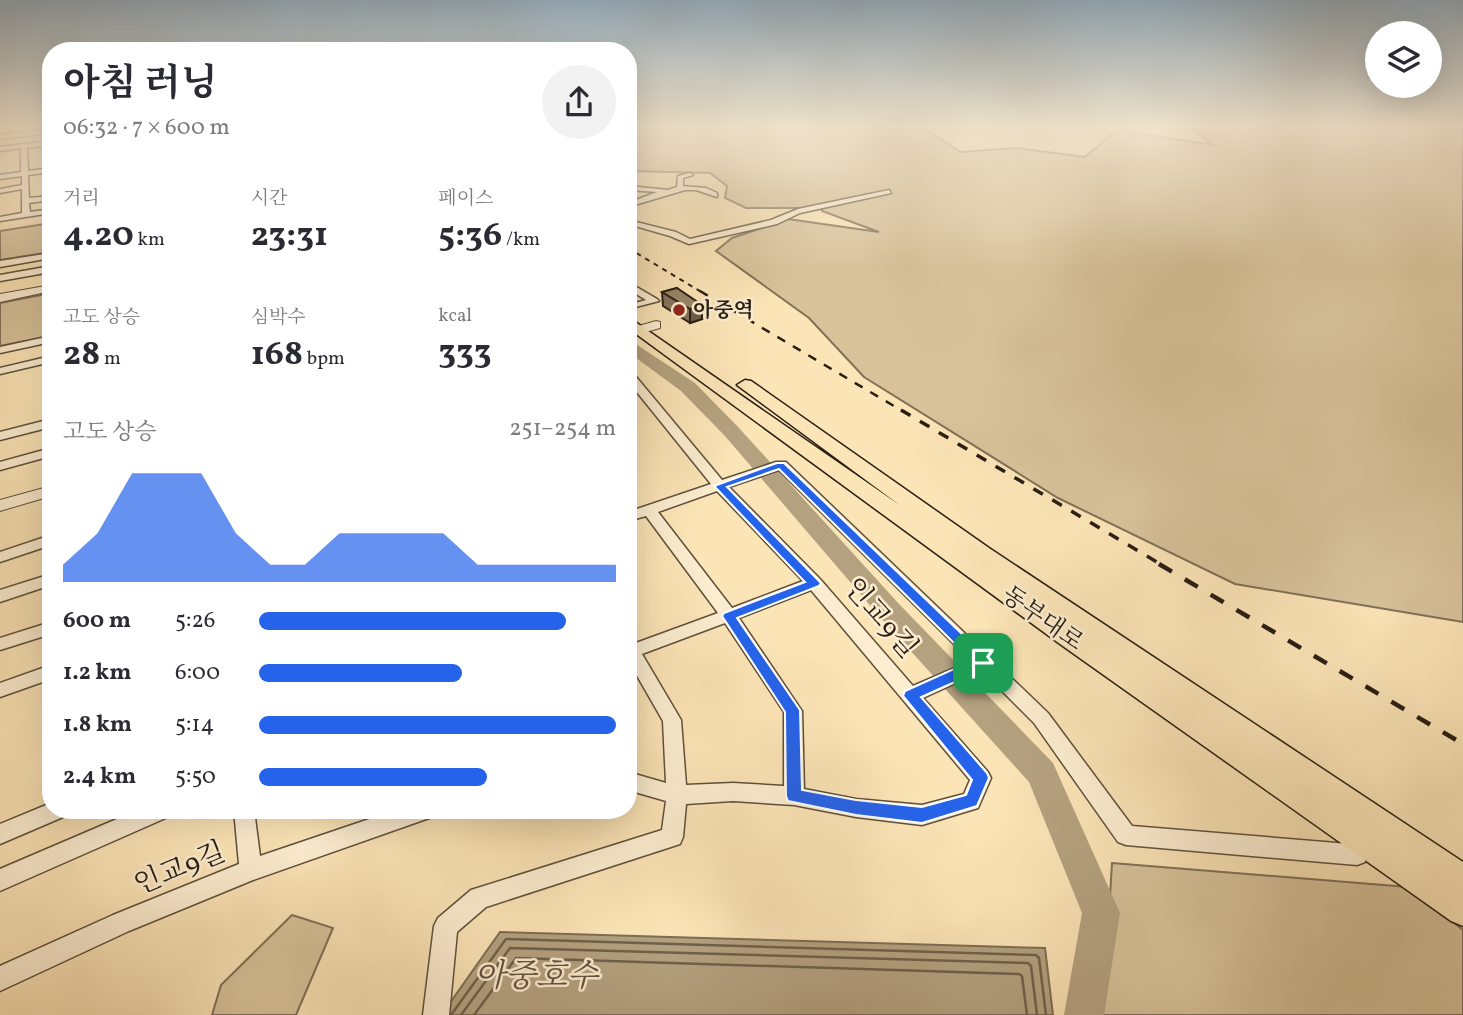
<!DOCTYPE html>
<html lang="ko">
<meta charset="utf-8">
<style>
body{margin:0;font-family:Vollkorn,"Noto Serif KR",serif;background:#f2f2f3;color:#2b2b33;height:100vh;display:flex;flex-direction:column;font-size:26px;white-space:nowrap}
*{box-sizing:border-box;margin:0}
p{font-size:23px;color:#7c7c81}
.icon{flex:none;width:38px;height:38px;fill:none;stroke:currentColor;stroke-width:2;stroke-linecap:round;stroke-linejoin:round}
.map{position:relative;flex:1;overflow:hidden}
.details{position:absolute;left:42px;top:42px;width:595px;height:777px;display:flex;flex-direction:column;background:#fff;border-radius:28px;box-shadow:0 7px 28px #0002}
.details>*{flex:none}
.controls{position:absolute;left:1365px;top:21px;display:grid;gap:14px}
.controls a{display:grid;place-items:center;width:77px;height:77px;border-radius:50%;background:#fff;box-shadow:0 7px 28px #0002;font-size:35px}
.pin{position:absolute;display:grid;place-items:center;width:60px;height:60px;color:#fff;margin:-30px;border-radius:14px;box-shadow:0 4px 10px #0006}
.round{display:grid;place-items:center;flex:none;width:74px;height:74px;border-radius:37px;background:#f2f2f3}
.headline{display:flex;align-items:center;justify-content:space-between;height:119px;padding:0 21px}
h1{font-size:38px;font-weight:700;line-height:52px}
.figures{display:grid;grid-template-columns:repeat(3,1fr);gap:10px;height:119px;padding:7px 21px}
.figures div{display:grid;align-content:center}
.figures b{font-size:35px;font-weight:700}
.figures small{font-size:19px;font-weight:400}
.figures p{font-size:19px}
.chart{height:196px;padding:14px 21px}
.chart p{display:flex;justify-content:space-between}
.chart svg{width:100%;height:126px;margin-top:7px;fill:#2563eb;opacity:.7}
ul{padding:0 21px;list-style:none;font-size:23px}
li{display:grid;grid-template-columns:112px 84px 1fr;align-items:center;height:52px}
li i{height:18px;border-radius:9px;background:#2563eb}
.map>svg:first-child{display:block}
</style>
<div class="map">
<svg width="1463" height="1015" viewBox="0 0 1463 1015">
<rect width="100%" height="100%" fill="#fbe4b6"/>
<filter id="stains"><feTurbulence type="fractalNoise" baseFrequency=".00286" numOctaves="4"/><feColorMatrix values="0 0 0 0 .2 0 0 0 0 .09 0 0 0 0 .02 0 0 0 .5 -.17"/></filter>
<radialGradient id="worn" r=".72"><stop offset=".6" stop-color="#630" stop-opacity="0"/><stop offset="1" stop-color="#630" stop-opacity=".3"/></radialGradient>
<!-- green -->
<path fill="#d7c29a" stroke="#807057" stroke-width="2" d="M628,127H921L961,152L1016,148L1085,157L1117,130L1213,145L1190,127H1463V622L1235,584L1058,498L864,377L809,318L716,251L732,238L788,219L879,232L822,211L821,208H746L725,198L727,186L710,173L628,171Z
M51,223V252L0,260V231Z
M51,293V336L0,346V303Z
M1112,863L1408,887L1463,930V1015H1103Z
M292,915L333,928L296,1015H212L221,985Z"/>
<!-- water -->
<path fill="#b4a17f" stroke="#7c6d54" stroke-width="2" d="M500,932L1045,948L1053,1015H444L445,1010Z"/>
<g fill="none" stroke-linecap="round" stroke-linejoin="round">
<!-- shore -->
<path stroke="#6e604a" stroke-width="2.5" d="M451,1015L506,939L1036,955L1039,958L1046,1015
M461,1015L510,948L1028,963L1031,966L1037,1015
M474,1015L516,958L1019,974L1022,976L1027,1015"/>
<!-- river -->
<path fill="#b4a17f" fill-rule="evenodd" d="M628,339L695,383L739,428L899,604L1053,763L1120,913L1104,1015H1064L1082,913L1029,782L881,618L725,436L681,391L628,352Z"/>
<defs>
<path id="minor" d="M23,127H40L0,133V129Z
M51,141V145L27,148L28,171L51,168V172L28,175L29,198L51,196V200L29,203L30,212L51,209V213L0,221V217L22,213V189L0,193V189L22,185V176L0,179V175L21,172V148L0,151V147Z
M690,173L693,175L683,178V186L706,188L717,193V197L696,190H685L628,207V203L657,192L628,190V186L668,190L677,187L678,176Z
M889,190L891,193L800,213L777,224L689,244L670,236L628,224V220L676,232L690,239L771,220L798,209Z
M51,253V258L0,267V261Z
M51,266V272L0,281V275Z
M628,282L657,299L659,301L628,309V305L646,300L628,289Z
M51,336V342L0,353V347Z
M51,356V362L0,374V368Z
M628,371L632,372L722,480L776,462H786L1048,713L1132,826L1349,844L1353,830L1361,827L1369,830L1372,837L1365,862L1357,865L1126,845L1118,842L1034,723L982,671L923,698L988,772L991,778L978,808L922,825L856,817L794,805L733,801L686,804L683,837L680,844L486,907L457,932L449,1015H423L434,926L438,918L471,890L662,830L666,801L628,790V772L666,783L663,721L628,660V639L636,643L718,613L646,516L628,521V512L711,484L628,381ZM779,470L971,661L913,686L820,579L729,487ZM717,491L803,581L732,608L658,512ZM811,590L970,780L964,794L922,805L856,799L804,789L802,711L739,618ZM725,623L784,712V786L733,783L686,785L681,720L642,654Z
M51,419V427L0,440V432Z
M51,448V456L0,470V462Z
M51,535V545L0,562V552Z
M51,574V585L0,602V590Z
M51,622V634L0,650V638Z
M51,665V679L0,697V683Z
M51,803V810H66L63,817L0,844V824Z
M138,810H171L168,817L0,891V869Z
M234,810H254L260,856L396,810H435L432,817L253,880L129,931L0,991V966L113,915L239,864Z"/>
<path id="tertiary" d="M51,129V133L0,139V135Z
M51,285V291L0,302V294Z
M656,321L660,322V328L628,337V329Z
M51,486V496L0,511V500Z"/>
<path id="primary" d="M628,317L901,506L737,385L745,380L751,381L989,548L1463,862V926L1451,921L1060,644L628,328Z"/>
</defs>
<!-- minor casing -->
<use href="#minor" stroke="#5e503c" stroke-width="3"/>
<!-- tertiary casing -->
<use href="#tertiary" stroke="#5e503c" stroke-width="2"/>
<!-- primary casing -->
<use href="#primary" stroke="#291e14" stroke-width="3"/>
<!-- minor -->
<use href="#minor" fill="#fcedd0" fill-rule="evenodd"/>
<!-- tertiary -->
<use href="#tertiary" fill="#fcedd0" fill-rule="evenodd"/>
<!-- primary -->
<use href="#primary" fill="#fbe4b6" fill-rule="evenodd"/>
<!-- rail-far3 -->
<path stroke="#291e14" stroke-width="2" stroke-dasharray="5 5" stroke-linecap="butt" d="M628,248L703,293"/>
<!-- rail-far2 -->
<path stroke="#291e14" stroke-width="2.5" stroke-dasharray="9 9" stroke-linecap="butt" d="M700,291L904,412"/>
<!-- rail-far1 -->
<path stroke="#291e14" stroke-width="3.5" stroke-dasharray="11 11" stroke-linecap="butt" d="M901,410L1162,565"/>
<!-- rail -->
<path stroke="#291e14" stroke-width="4.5" stroke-dasharray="15 15" stroke-linecap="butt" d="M1159,564L1463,744"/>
</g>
<!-- wall -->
<path fill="#817259" stroke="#291e14" stroke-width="2" d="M38,127H51V152Z
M677,288L702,319L690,323L663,306L662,292Z"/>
<!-- shaded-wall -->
<path fill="#695d49" stroke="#291e14" stroke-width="2" d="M702,305V319L690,323V309Z"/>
<!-- building -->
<path fill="#968568" stroke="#291e14" stroke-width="2" d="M677,288L702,305L690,309L662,292Z"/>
<!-- sky -->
<linearGradient id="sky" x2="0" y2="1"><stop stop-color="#93acbe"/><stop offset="0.47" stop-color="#fdf3de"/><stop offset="1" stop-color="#fdf3de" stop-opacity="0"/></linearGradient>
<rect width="1463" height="269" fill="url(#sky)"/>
<!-- route -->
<path fill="#2563eb" stroke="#fff" stroke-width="2" fill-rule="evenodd" d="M777,463H784L988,659V667L921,697L987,773L989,778L977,806L922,823L856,815L788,801L786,796L785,712L722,616L724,613L805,582L714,486ZM779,469L972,661L905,691L903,696L972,780L966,795L922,807L856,800L802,790L800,710L737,618L819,586L821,583L727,487Z"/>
<!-- markers -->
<circle fill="#8f2418" stroke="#fcedd0" stroke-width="2.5" cx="679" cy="310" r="7"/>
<g text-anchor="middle" stroke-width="5" stroke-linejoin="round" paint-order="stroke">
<!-- far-poi labels -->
<g font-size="21" font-weight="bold" fill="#291e14" stroke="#fcedd0" text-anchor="start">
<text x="693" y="317">아중역</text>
</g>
<!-- street labels -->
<g font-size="24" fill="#291e14" stroke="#fcedd0">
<text transform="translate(1043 618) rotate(35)" y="8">동부대로</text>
</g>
<!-- near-street labels -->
<g font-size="28" fill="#291e14" stroke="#fcedd0">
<text transform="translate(882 617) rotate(49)" y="10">인교9길</text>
<text transform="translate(179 867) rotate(-22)" y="10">인교9길</text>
</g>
<!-- near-water labels -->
<g font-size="32" font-style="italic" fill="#61523f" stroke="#fcedd0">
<text x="536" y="986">아중호수</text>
</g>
</g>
<rect width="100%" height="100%" filter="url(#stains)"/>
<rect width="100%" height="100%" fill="url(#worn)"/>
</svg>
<div class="controls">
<a><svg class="icon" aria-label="layers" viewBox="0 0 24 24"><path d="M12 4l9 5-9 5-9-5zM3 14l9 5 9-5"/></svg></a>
</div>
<div class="pin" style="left:983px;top:663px;background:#1e9e55"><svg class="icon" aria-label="arrive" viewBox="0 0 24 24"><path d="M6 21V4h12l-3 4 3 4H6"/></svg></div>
<section class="details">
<div class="headline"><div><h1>아침 러닝</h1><p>06:32 · 7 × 600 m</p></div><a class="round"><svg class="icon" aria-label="share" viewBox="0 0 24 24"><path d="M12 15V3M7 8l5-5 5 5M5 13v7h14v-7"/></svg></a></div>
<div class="figures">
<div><p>거리</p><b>4.20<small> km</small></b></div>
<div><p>시간</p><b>23:31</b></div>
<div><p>페이스</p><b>5:36<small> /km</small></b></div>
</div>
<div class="figures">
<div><p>고도 상승</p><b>28<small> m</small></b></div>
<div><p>심박수</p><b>168<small> bpm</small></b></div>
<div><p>kcal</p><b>333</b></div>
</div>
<div class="chart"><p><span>고도 상승</span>251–254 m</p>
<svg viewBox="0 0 160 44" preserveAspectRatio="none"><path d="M0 44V38L10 27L20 6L30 6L40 6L50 27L60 38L70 38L80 27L90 27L100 27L110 27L120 38L130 38L140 38L150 38L160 38V44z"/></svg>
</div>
<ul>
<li><b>600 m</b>5:26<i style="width:86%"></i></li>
<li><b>1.2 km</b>6:00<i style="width:57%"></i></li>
<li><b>1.8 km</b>5:14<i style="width:100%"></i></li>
<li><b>2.4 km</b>5:50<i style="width:64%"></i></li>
</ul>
</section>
</div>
